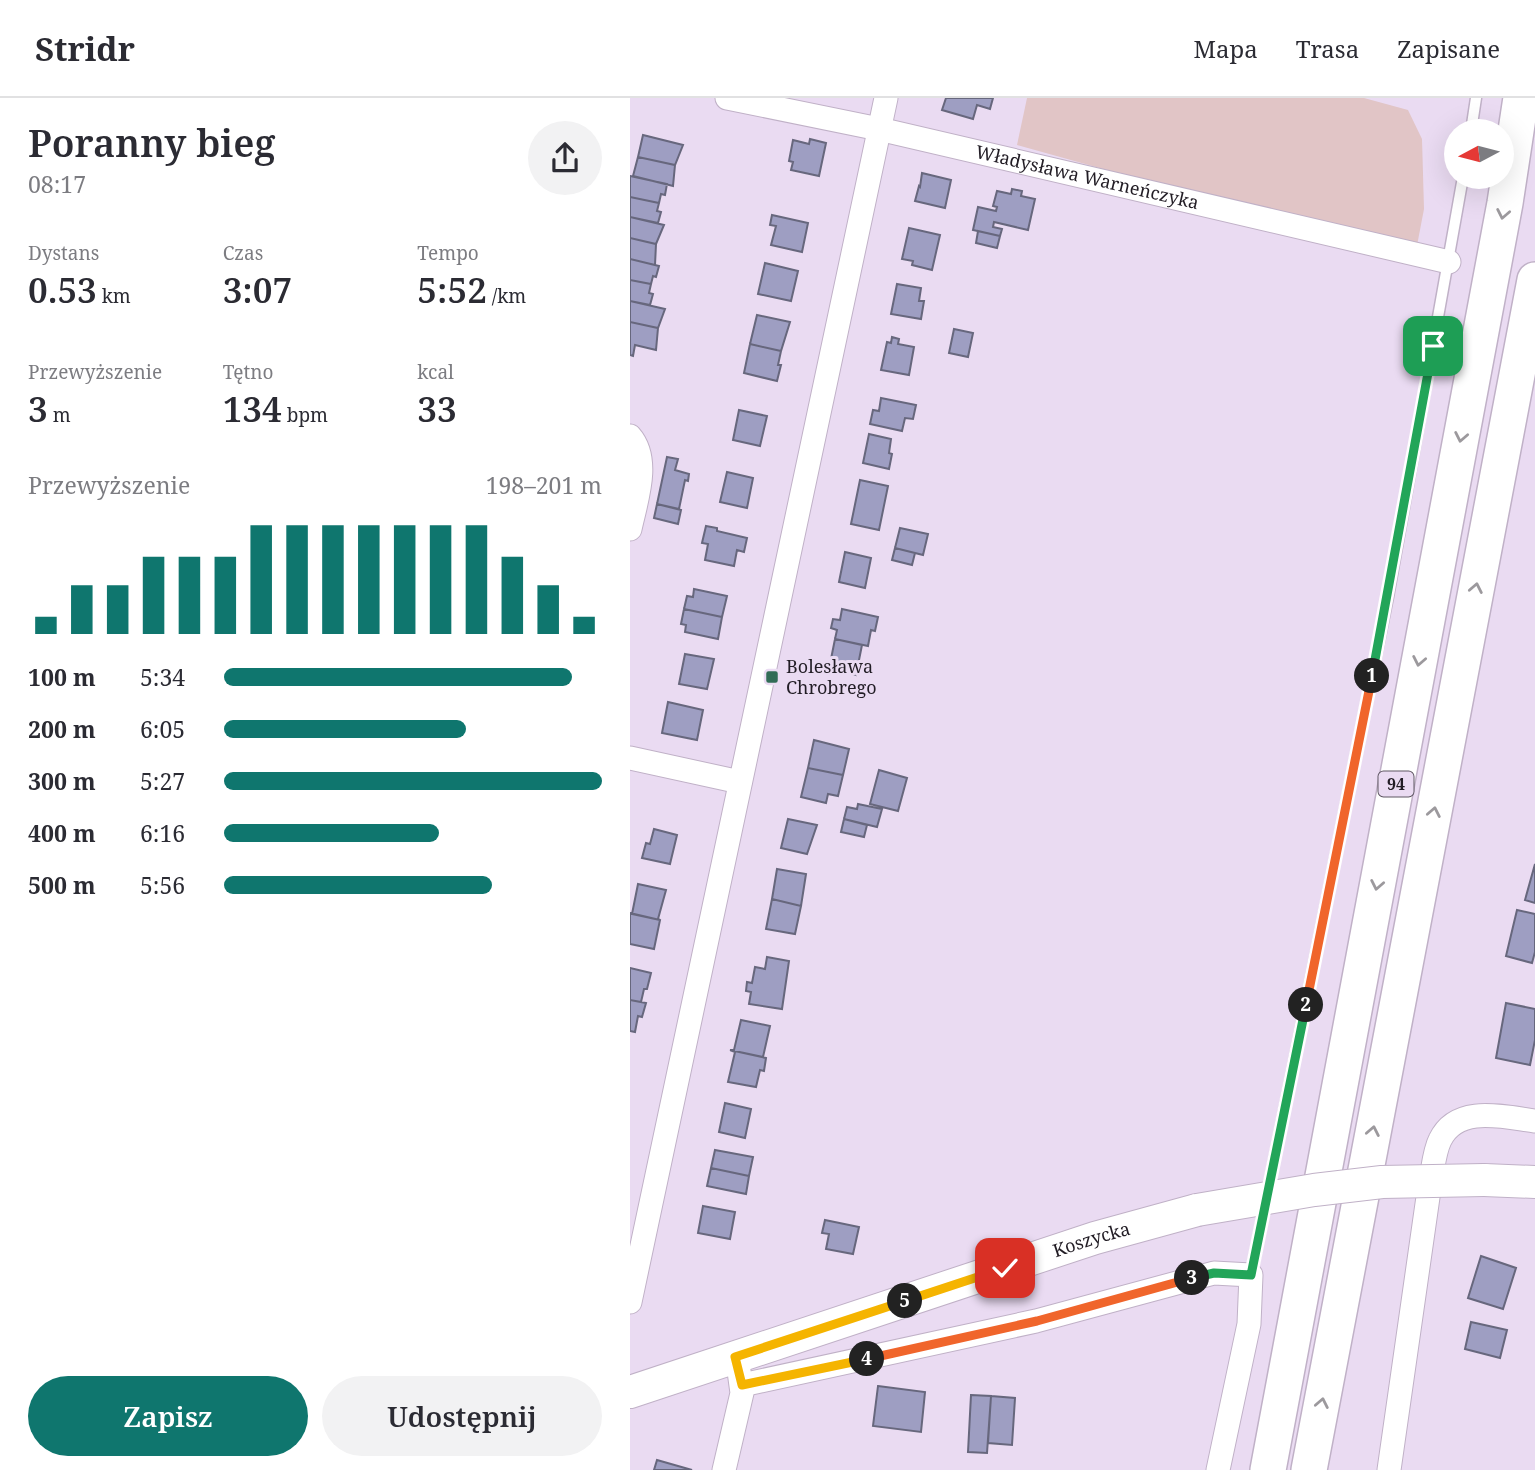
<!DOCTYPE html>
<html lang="pl">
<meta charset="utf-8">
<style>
body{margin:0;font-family:"Noto Serif",serif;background:#f2f2f3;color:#2b2b33;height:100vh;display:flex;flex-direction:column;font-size:26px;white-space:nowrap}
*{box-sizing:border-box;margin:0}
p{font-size:23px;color:#7c7c81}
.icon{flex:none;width:38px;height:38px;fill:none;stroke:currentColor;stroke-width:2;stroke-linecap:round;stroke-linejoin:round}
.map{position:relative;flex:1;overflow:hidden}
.details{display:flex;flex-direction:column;background:#fff;width:630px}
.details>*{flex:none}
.needle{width:46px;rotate:263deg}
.buttons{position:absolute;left:814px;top:21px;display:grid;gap:14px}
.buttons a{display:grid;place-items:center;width:70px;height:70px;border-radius:50%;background:#fff;box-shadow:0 7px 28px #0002;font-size:35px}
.pin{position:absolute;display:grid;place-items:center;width:60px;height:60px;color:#fff;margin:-30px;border-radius:14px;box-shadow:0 4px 10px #0006}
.km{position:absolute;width:35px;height:35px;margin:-18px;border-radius:50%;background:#222;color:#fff;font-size:19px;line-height:35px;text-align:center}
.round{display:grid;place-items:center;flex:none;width:74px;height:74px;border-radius:37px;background:#f2f2f3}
.headline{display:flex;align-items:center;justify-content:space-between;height:119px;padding:0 28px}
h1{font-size:38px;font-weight:600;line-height:52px}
.figures{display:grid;grid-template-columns:repeat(3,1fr);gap:10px;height:119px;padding:7px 28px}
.figures div{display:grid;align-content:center}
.figures b{font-size:35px;font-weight:600}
.figures small{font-size:19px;font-weight:400}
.figures p{font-size:19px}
.chart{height:196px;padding:14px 28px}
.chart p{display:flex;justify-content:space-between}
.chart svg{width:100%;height:126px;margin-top:7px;stroke:#0f766e;stroke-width:6}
.primary-button{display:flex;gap:14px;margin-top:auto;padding:14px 28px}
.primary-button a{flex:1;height:80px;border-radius:42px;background:#0f766e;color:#fff;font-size:28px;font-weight:600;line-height:80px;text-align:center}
.primary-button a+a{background:#f2f2f3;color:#2b2b33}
ul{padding:0 28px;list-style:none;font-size:23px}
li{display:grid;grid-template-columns:112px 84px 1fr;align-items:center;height:52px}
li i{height:18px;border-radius:9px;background:#0f766e}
header{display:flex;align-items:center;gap:42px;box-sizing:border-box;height:98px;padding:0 35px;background:#fff;border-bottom:2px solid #e1e1e2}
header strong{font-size:33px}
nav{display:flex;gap:38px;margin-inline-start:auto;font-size:24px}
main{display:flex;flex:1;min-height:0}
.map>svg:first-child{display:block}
</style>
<header>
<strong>Stridr</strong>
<nav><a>Mapa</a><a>Trasa</a><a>Zapisane</a></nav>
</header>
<main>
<section class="details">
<div class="headline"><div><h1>Poranny bieg</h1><p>08:17</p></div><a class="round"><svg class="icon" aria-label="share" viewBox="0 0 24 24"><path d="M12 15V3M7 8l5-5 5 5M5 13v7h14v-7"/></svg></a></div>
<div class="figures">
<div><p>Dystans</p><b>0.53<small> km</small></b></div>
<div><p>Czas</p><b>3:07</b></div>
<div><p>Tempo</p><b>5:52<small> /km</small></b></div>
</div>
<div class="figures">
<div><p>Przewyższenie</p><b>3<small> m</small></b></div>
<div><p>Tętno</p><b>134<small> bpm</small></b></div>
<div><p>kcal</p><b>33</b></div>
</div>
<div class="chart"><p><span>Przewyższenie</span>198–201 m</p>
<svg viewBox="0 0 160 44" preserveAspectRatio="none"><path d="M5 44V38M15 44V27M25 44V27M35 44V17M45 44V17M55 44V17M65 44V6M75 44V6M85 44V6M95 44V6M105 44V6M115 44V6M125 44V6M135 44V17M145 44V27M155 44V38"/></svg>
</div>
<ul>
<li><b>100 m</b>5:34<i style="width:92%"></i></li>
<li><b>200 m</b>6:05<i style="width:64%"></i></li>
<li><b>300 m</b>5:27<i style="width:100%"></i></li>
<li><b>400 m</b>6:16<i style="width:57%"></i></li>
<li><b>500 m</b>5:56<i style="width:71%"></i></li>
</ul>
<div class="primary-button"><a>Zapisz</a><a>Udostępnij</a></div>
</section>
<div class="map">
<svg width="905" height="1372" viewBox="0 0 905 1372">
<rect width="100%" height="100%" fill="#eadbf2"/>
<!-- green -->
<path fill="#e1c5c6" d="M397,0H734L778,12L792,41L794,111L785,158L387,47Z"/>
<!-- building -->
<path fill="#9e9ec2" stroke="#67677d" stroke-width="2" d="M316,0H363L360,11L347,7L343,21L312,12Z
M13,37L53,47L45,67L8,59Z
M180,41L196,45L189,78L161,72L163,64L159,63L163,42L179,46Z
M8,59L45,67L43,88L3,78Z
M292,75L321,82L315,110L285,103L289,88L290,89Z
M0,78L37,86L35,97L31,96L29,105L0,99Z
M382,91L392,93L391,98L405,101L398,132L364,124L363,129L372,131L370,138L343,132L348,109L366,113L367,109L363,108L367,93L381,96Z
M0,99L29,105L27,113L31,114L28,125L0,119Z
M142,117L178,125L172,154L141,147L146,128L140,127Z
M0,119L34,127L26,146L0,140Z
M279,130L310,137L302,172L282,167L283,163L272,161Z
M348,133L370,138L367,150L346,145Z
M0,140L26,146L25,167L0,161Z
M0,161L29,168L26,179L23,178L21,186L0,182Z
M135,165L168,173L161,203L128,196Z
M0,182L21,186L19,195L23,196L20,207L0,203Z
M267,186L291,190L289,203H294L291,221L261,216Z
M0,203L35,211L28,230L0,224Z
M127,217L160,224L151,253L120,246Z
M0,224L28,230L26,252L5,247L3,258L0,257Z
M324,231L343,235L338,259L319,255Z
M262,239L269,241L268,246L284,249L279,277L251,272L257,244L261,245Z
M120,246L151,253L148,267H151L147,283L114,275Z
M251,300L286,307L283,321L275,320L272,333L240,326L243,312L249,313Z
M109,312L137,318L130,348L103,342Z
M239,336L261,341L259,355L262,356L259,371L233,365Z
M37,359L48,361L45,372L59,376L58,383L55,382L49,411L27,406Z
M97,374L123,380L117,410L90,404Z
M230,382L258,388L249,432L221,426Z
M27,406L51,412L48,426L24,420Z
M76,428L87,430V433L117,440L114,454L107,452L104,468L75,462L78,446L72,445Z
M270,430L298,436L293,457L265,450Z
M265,450L285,455L282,467L262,462Z
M215,454L241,460L235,490L209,484Z
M64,491L97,498L92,519L54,511L57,498L63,499Z
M54,511L92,519L88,541L55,534L56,527L51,526Z
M212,511L248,519L245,533L241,532L238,548L205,541L207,532L201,530L203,521L210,522Z
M205,541L232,547L226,577L199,571Z
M55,556L84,561L77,591L49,586Z
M38,604L73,612L67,642L32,635Z
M184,642L219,651L213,677L178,670Z
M178,670L213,677L208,698L198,696L196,705L171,699Z
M249,672L277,680L268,713L240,706Z
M228,706L252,711L247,729L214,721L217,709L227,711Z
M158,721L187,727L177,756L151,750Z
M214,721L237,727L234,739L211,734Z
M24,731L47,737L40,766L12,760L16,745L20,746Z
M905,766V805L895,802Z
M147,771L176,776L171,808L142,801Z
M8,786L36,792L28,821L30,822L2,816Z
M142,801L171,808L165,836L136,831Z
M887,812L905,816V854L902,865L876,858Z
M0,815L30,822L24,851L0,846Z
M137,859L159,863L152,911L119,906L121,894L116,893L117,884L122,885L125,869L135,871Z
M0,870L21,875L17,891H14L11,904L0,902Z
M0,902L16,905L12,919L8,918L5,934L0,933Z
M876,905L905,911V942L900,967L866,960Z
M111,922L140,928L133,959L100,952H104Z
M100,952L136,960L134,973L130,972L126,989L98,984L105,954Z
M95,1005L121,1011L115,1040L89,1034Z
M85,1052L123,1059L119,1078L81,1070Z
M81,1070L119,1078L116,1096L77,1088Z
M73,1108L105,1114L100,1141L68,1135Z
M195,1122L229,1129L223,1156L196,1151L199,1136L192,1135Z
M851,1158L886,1170L873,1211L838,1200Z
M841,1224L877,1232L870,1260L835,1251Z
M248,1288L295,1294L291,1334L243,1328Z
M341,1297L361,1298L357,1355L338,1354Z
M361,1298L385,1300L382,1347L358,1345Z
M27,1362L62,1372H24Z"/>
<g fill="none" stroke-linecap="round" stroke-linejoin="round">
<defs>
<path id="lane" d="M841,33L846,0
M621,1177L758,499L833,79"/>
<g id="street">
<path id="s1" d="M97,0L249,31L819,164"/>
<path d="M0,338C21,362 6,403 0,431"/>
<path d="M0,660L110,684"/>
<path d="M0,1204L256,0"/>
<path d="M112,1287L406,1223L584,1175L621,1177L619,1226L588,1372"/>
<path d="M94,1372L112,1295L109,1273"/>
<path d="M759,1372L800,1085C803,1072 804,1054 810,1042C827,1006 874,1019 905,1023"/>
</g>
<g id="secondary">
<path d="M854,1082L905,1084"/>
<path id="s2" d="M0,1294L465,1140L567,1112"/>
</g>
<path id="primary" d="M638,1372L875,105L891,0
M679,1372L905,182"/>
</defs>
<!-- lane casing -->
<use href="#lane" stroke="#c0b1c7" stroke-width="13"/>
<!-- street casing -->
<use href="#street" stroke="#c0b1c7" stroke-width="25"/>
<!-- secondary casing -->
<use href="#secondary" stroke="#c0b1c7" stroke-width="34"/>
<!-- primary casing -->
<use href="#primary" stroke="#c0b1c7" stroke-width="38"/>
<!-- lane -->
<use href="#lane" stroke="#fff" stroke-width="10"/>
<!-- street -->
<use href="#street" stroke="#fff" stroke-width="23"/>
<!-- secondary -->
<use href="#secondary" stroke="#fff" stroke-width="32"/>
<!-- primary -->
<use href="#primary" stroke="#fff" stroke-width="35"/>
<defs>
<path id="secondary-bridge" d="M567,1112L684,1092L752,1084L854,1082"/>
</defs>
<!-- secondary-bridge casing -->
<use href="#secondary-bridge" stroke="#c0b1c7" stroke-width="34" stroke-linecap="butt"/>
<!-- secondary-bridge -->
<use href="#secondary-bridge" stroke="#fff" stroke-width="32"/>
</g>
<!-- one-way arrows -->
<defs><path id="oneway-chevron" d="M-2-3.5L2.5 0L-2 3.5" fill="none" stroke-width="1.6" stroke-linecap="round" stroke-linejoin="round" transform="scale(1.75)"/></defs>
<g stroke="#9c999d">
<use href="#oneway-chevron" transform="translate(873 116) rotate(101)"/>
<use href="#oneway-chevron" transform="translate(831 339) rotate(101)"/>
<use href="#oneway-chevron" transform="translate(846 490) rotate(-79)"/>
<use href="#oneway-chevron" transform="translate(789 563) rotate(101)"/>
<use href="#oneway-chevron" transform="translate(804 714) rotate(-79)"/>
<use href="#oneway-chevron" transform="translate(747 787) rotate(101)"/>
<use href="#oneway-chevron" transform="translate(743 1033) rotate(-79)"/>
<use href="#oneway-chevron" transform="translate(692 1305) rotate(-79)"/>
</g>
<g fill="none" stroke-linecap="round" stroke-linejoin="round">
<defs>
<path id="split-1" d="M742,578L803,248"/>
<path id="split-2" d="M676,907L742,578"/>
<path id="split-3" d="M562,1180L584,1175L621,1177L676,907"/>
<path id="split-4" d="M237,1261L407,1223L562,1180"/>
<path id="split-5" d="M237,1261L112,1287L105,1259L275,1203"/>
<path id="split-6" d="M275,1203L375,1170"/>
</defs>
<!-- split-1 casing -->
<use href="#split-1" stroke="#fff" stroke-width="14"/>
<!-- split-2 casing -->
<use href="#split-2" stroke="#fff" stroke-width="14"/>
<!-- split-3 casing -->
<use href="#split-3" stroke="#fff" stroke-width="14"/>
<!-- split-4 casing -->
<use href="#split-4" stroke="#fff" stroke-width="14"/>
<!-- split-5 casing -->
<use href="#split-5" stroke="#fff" stroke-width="14"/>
<!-- split-6 casing -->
<use href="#split-6" stroke="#fff" stroke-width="14"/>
<!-- split-1 -->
<use href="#split-1" stroke="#22a559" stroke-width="9"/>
<!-- split-2 -->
<use href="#split-2" stroke="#f0652b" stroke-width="9"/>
<!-- split-3 -->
<use href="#split-3" stroke="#22a559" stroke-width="9"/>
<!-- split-4 -->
<use href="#split-4" stroke="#f0652b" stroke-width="9"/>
<!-- split-5 -->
<use href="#split-5" stroke="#f5b400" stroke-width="9"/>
<!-- split-6 -->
<use href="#split-6" stroke="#f5b400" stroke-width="9"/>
</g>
<!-- markers -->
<rect fill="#316c56" stroke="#eadbf2" stroke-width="2.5" x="135" y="572" width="14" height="14" rx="3.5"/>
<g text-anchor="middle" stroke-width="6" stroke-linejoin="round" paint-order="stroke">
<!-- shield labels -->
<rect fill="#eadbf2" stroke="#5e5662" stroke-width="2" x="748.5" y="673.5" width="35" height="25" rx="5"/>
<g font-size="16" font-weight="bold" fill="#221d25">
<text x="766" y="692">94</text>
</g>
<!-- street labels -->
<g font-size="18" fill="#221d25" stroke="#eadbf2">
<text dy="6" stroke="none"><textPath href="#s1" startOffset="369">Władysława Warneńczyka</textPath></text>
<text dy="6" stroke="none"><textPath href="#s2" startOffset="486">Koszycka</textPath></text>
</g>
<!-- poi labels -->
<g font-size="18" fill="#221d25" stroke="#eadbf2" text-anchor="start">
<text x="156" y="575">Bolesława<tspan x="156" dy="21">Chrobrego</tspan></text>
</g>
</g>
</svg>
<div class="buttons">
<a><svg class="needle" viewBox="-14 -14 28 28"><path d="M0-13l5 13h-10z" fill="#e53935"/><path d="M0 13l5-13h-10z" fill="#7c7c81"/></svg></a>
</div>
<div class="pin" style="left:803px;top:248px;background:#1e9e55"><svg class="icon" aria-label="arrive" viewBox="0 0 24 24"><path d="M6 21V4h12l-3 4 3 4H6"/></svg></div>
<div class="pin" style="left:375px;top:1170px;background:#d93025"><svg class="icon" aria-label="check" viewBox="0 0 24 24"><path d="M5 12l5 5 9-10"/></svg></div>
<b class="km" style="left:742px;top:578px">1</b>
<b class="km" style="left:676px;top:907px">2</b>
<b class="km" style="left:562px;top:1180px">3</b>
<b class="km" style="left:237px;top:1261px">4</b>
<b class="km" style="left:275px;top:1203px">5</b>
</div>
</main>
